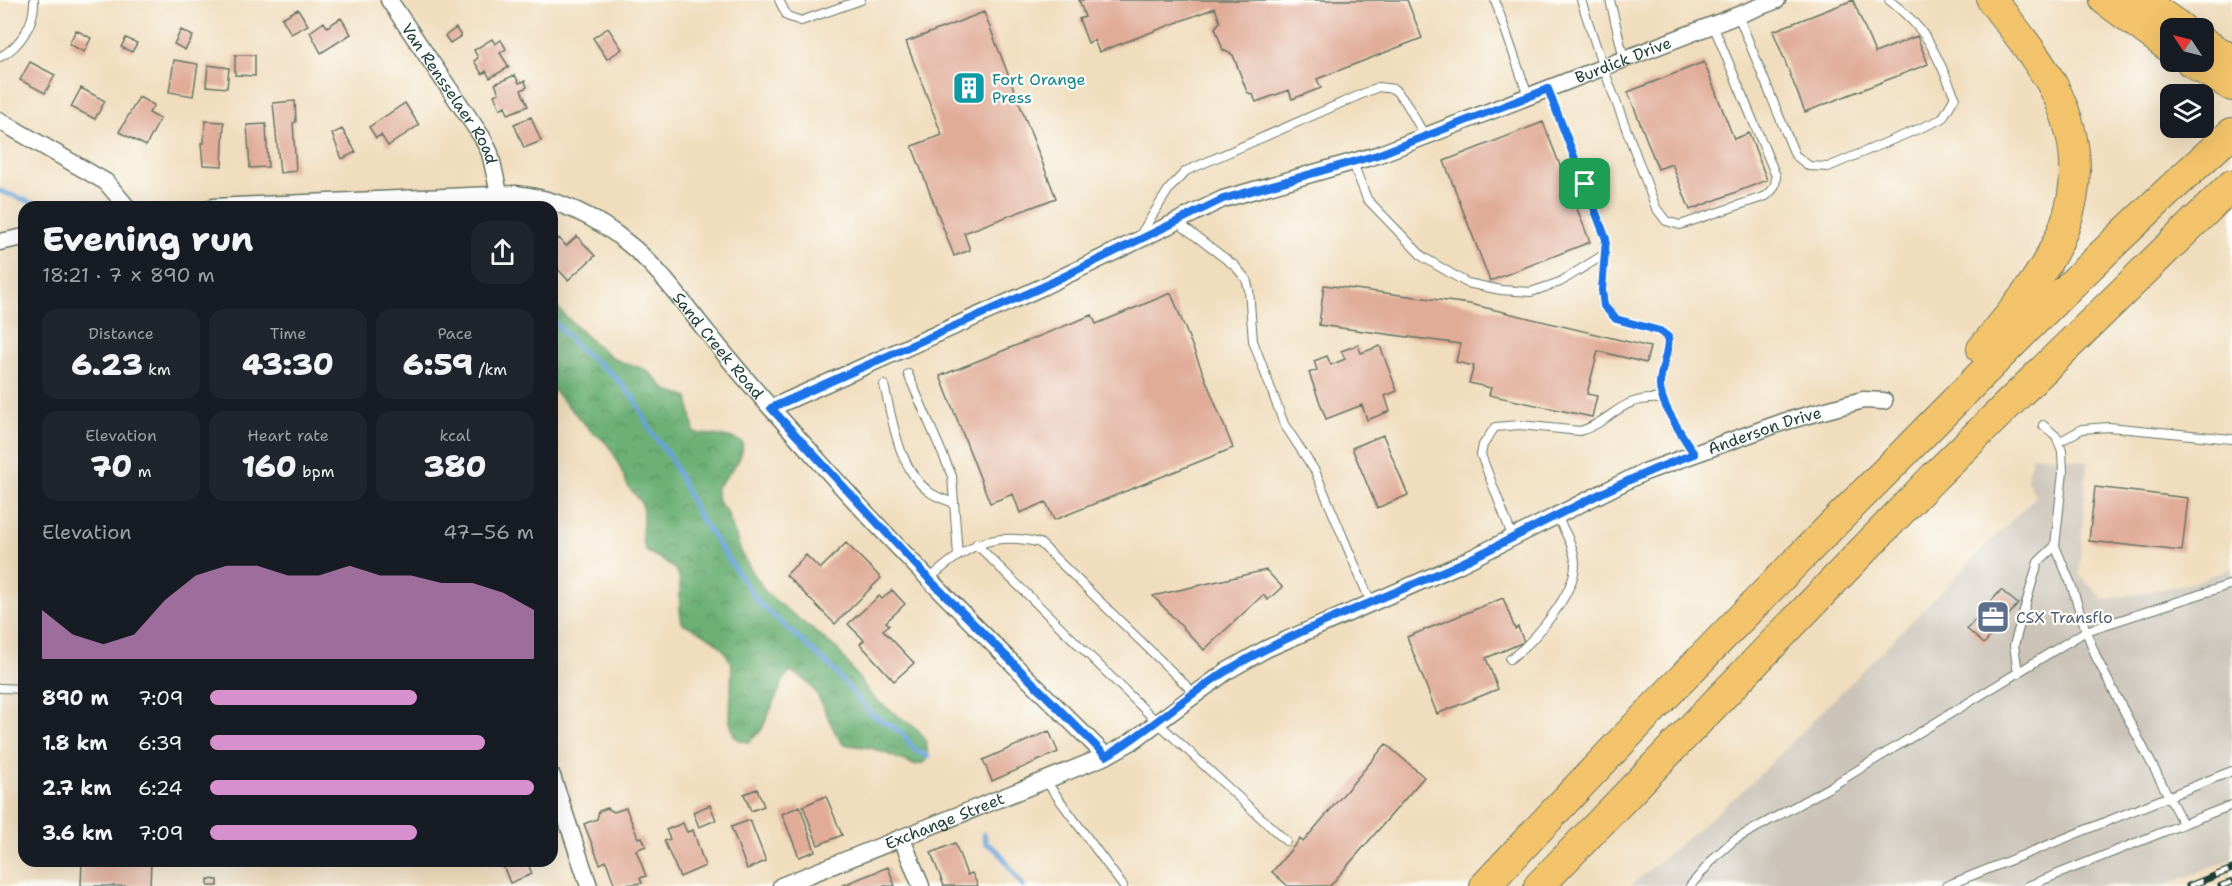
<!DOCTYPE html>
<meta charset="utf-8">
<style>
body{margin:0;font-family:"Shantell Sans",sans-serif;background:#20242c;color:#f1f3f6;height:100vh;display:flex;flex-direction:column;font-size:22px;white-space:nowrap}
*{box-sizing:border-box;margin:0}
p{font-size:20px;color:#9ea1a6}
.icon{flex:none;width:33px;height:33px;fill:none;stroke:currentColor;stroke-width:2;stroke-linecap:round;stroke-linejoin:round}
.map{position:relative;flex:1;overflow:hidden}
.panel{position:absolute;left:18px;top:201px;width:540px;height:666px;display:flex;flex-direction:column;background:#171b24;border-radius:18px;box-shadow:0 6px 24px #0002}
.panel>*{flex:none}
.needle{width:39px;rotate:305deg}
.controls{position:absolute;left:2160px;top:18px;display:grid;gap:12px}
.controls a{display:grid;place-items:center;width:54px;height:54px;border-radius:12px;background:#171b24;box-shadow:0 6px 24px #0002;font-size:30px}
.pin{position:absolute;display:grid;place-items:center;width:51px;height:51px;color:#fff;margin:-26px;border-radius:12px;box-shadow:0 3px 9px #0006}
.round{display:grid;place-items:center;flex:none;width:63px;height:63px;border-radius:18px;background:#20242c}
.head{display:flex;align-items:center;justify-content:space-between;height:102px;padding:0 24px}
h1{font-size:33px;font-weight:800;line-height:45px}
.figures{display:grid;grid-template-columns:repeat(3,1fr);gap:9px;height:102px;padding:6px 24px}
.figures div{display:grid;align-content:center;border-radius:15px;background:#20242c;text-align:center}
.figures b{font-size:30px;font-weight:800}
.figures small{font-size:16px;font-weight:400}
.figures p{font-size:16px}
.chart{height:168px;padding:12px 24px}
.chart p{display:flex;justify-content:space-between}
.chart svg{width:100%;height:108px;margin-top:6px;fill:#d690ce;opacity:.7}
ul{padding:0 24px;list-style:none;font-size:20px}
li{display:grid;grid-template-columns:96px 72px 1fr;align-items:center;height:45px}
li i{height:15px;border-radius:8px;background:#d690ce}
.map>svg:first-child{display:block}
</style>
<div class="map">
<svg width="2232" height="886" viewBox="0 0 2232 886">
<defs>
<pattern id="forest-crowns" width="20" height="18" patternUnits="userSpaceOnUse" patternTransform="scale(1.5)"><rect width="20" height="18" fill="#6cb074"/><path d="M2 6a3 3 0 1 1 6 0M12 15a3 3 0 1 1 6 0" fill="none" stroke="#589060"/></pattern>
</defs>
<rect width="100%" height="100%" fill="#fdfcf7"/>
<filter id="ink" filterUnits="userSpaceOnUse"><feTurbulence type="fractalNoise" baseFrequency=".0167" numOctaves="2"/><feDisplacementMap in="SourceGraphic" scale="12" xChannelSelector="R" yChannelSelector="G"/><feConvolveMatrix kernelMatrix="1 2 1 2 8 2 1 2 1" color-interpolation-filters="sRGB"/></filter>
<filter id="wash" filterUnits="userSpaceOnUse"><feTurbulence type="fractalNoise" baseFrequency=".008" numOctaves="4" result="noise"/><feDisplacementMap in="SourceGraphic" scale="24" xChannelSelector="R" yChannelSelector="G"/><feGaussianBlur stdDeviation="1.35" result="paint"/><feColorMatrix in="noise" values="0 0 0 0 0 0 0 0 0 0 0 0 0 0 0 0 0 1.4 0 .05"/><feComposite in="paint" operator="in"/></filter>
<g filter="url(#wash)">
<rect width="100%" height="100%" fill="#f0ddbd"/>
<!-- industrial -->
<path fill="#cbc3b8" d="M2032,455L2087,461L2079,575L2104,600L2192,583L2232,568V859L2163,886H1630L1747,787L2035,497L2027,479Z"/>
<!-- forest -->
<path fill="url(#forest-crowns)" stroke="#467654" stroke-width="1.5" d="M552,301C565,317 603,354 621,362C629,365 639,366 647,371C655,375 659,385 667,390C673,395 681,393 688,398L694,433L729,437L742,442C746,459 726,476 716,488L718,502L727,512L743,557L766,593L838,650L873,698L918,730L926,741L928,757L923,763L914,765L872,748L843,744C824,721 823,683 791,672L785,677L762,729L749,742L741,741L734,736L730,721L732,666C724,642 704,633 682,623C672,576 698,577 646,551C638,535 646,521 642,505C640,497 632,493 628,486C619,467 614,443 593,433L552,389Z"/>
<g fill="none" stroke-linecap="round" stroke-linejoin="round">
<!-- stream -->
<path stroke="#69a3d9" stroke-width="5" d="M0,191L44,207
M552,319L579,349L611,373L635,399L652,433L670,457L698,515L758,602L831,667L871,714L901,732L914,749L928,757
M984,834L986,843L999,852L1023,886"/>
</g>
<g id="blocks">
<!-- building -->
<path fill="#e0ac98" d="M1079,0H1407L1422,38L1317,79L1321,88L1292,99L1289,90L1256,102L1253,95L1247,92L1233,55L1223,50L1215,28L1220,22L1215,8L1099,52L1094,40L1088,43L1079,19L1085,17Z
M1853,0L1875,53L1917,36L1928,64L1805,112L1773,31Z
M298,9L308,25L291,34L282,18Z
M984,12L1056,198L964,233L970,250L954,256L912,146L942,135L906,42Z
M341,18L351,34L321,53L310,32L324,22L327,27Z
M456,28L461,36L450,43L445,36Z
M608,28L622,49L607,59L593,38Z
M76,30L91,38L84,52L69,44Z
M181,30L193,36L185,50L174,44Z
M126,38L137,43L132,52L121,47Z
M492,39L495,44L501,40L506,49L500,53L509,67L490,78L486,71L482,74L474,61L478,58L474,50Z
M235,55H255V76L235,75Z
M174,60L198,64L193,96L169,92Z
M30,62L55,75L45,93L20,80Z
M1704,62L1734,139L1749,133L1767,180L1690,210L1672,164L1658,169L1628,92Z
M208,65L229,68L227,88L206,86Z
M515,75L519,83L525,81L527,87L521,90L528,106L508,114L505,106L500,109L494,95L499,93L495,84Z
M81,88L105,101L95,119L71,107Z
M139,97L154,105L149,113L160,119L146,146L119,132Z
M295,101L296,122L293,123L296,171L280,173L273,103Z
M405,103L419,125L388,146L381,135L376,138L369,127Z
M531,117L541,141L524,148L514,124Z
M205,121L224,122L222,166L203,165L201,143H204Z
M1543,122L1590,242L1490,281L1444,161Z
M266,124L268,167L250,168L247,125Z
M342,129L356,152L342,159L332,134Z
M577,236L595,256L568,280L552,263V244L559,238L566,246Z
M1324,285L1470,304L1650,347L1646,363L1598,351L1587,394L1597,396L1592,417L1489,395L1491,388L1469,383L1474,366L1456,362L1460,344L1319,325Z
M1171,293L1233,448L1054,520L1046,502L1020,513L1013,494L990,503L940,376L1092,315L1096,324Z
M1358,345L1361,353L1380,346L1397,391L1385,396L1390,411L1367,420L1362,405L1326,419L1309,373L1317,370L1314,361L1327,356L1331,365L1345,359L1341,351Z
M1383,435L1408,495L1377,508L1352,448Z
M2095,487L2188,498L2182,551L2089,541Z
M846,543L881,578L835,624L786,575L806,555L820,569Z
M1266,570L1282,587L1268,600L1263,595L1204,650L1153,596Z
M892,590L905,604L886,622L889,625L883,630L914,663L894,681L860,644L864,640L848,624L879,596L882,599Z
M2001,590L2018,604L1984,644L1967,629Z
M1503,598L1515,629L1518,627L1524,642L1486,658L1498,689L1437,714L1407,637Z
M1049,731L1058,752L992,781L983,760Z
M1386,744L1424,777L1330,886H1288L1272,872L1300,839L1303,842Z
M757,789L764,806L751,811L744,794Z
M826,796L842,835L818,845L803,806Z
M710,805L716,820L699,827L693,812Z
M800,806L815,851L799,857L782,814Z
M607,808L614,812L626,808L638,838L642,837L646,846L636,850L646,876L640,878L642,883L615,886L606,861L600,864L584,824L597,819L599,811Z
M750,820L766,861L747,869L731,827Z
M683,823L687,832L693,830L705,866L680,877L664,841L670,839L666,830Z
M955,843L967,875L972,873L978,886H944L931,853Z
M82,861H151L150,886H81Z
M508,861H527L532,874L510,883L502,863Z
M888,867L895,886H841Z
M208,879L218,880V886H208Z"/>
</g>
</g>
<g filter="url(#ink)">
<use href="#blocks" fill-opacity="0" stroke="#687564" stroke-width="1.5"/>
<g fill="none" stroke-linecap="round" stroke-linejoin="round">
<defs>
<path id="service" d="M779,0L787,16L801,21L861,0
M1495,0L1528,96
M1581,0L1603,67L1656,208L1666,221L1680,225L1766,196C1774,190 1776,185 1776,176L1713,25
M1610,0L1624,59
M1738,15L1795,155L1809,166L1828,167L1942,119L1955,97C1935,52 1929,31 1889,0
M0,57C20,46 35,24 34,0
M1548,89L1606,239L1602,290L1604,306L1616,319L1660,331L1668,337C1669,353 1661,367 1660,383C1658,402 1684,437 1694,454
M1353,163L1367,199L1423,257L1467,283L1501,290L1531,292L1560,282L1605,254
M1177,222L1235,266L1246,279L1249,290L1253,341L1284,424L1315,471L1371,603
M1140,235L1169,189L1186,171L1378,87L1394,89L1405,101L1425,136
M908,374L952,476L958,555
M884,385C893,421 898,467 928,491C935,497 946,500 954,503
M2043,425L2056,436L2062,451L2063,472L2055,546L2071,584L2086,631L2232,584
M2059,442L2082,429L2109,427L2232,439
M1513,538L1481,455L1483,445L1495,427L1520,425L1580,431C1614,421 1618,396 1662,399
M976,544L1157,722L1286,841
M929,579C965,548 990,530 1040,543L1194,693
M1510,659C1533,643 1575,594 1575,564C1575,547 1564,531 1557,516
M2018,673L2014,645L2038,562L2055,546
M0,688L24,689
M1045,780L1123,886
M1690,886L1716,856L1734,840L1830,787L2086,631L2097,659L2183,824L2232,805
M1946,886L2232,771
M2028,886L2183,824"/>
<g id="minor">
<path id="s1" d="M389,0L482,137L490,153L499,193"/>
<path d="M0,121L106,182L127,207"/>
<path id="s2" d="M213,207L516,194C559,199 597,217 630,245C661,270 685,306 711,337C742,376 775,413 809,450C903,557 1005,656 1106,756"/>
<path d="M0,242L24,237"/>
<path id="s3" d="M771,408L1040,288L1223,199L1377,155L1777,0"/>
<path d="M552,776L589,886"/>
<path d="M902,839L921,886"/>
<path id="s4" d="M781,886L1106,756L1131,742L1227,671L1266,649L1456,566L1642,473L1783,422L1863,400L1884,401"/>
</g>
<path id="motorway" d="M2105,0L2170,48
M2141,0L2181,28
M2204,43L2232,60
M2191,62L2232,86
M1982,349C2049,270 2109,194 2053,86C2036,55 2013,28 1992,0
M1485,886C1622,739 1762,595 1904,453C2011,344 2118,235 2232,133
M1539,886L1934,477L2232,185"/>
</defs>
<!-- service casing -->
<use href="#service" stroke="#687564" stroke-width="10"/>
<!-- minor casing -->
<use href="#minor" stroke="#687564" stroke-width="19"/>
<!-- motorway casing -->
<use href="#motorway" stroke="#687564" stroke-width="32"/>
<!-- service -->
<use href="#service" stroke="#fff" stroke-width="8"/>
<!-- minor -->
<use href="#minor" stroke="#fff" stroke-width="16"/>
<!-- motorway -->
<use href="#motorway" stroke="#f2c36a" stroke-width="30"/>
<defs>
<path id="rail" d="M2189,886L2232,869
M2221,886L2232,882"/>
</defs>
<!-- rail casing -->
<use href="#rail" stroke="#1f3d34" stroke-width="7"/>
<!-- rail -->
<use href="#rail" stroke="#fdfcf7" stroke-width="4.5" stroke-dasharray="14" stroke-linecap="butt"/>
</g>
</g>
<g fill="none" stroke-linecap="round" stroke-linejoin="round" filter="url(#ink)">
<defs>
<path id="route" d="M1548,89L1606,239L1602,290L1604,306L1616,319L1660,331L1668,337C1669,353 1661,367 1660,383C1658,402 1684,437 1694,454C1611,483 1535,529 1455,566C1380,601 1300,627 1228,670C1185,696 1149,731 1106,756L929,579L771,408L1040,288L1223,199L1377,155Z"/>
</defs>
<!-- route casing -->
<use href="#route" stroke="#fff" stroke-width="12"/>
<!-- route -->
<use href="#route" stroke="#1a73e8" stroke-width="8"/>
</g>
<!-- icons -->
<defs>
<symbol id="building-square" viewBox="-11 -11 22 22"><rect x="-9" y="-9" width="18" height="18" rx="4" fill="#0f9aa8" stroke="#fdfcf7"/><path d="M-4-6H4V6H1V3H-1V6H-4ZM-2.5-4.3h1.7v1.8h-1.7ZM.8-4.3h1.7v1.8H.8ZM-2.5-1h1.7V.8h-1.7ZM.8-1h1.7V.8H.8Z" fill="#fff"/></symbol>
<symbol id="office-square" viewBox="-11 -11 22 22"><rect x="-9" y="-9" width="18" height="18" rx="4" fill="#5c6f8a" stroke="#fdfcf7"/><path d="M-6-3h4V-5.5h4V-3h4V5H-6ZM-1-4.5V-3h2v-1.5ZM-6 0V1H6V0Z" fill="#fff"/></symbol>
</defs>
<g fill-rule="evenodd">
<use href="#building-square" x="950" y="69" width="38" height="38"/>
<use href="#office-square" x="1974" y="598" width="38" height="38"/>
</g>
<g text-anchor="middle" stroke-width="4.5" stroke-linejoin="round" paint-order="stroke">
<!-- street labels -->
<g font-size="16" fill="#1f3d34" stroke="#fdfcf7">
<text dy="6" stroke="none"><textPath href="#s3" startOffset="922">Burdick Drive</textPath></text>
<text dy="6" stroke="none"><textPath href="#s1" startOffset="112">Van Rensselaer Road</textPath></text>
<text dy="6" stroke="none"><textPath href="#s2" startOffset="564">Sand Creek Road</textPath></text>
<text dy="6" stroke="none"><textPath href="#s4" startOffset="1088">Anderson Drive</textPath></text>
<text dy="6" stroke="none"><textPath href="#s4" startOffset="176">Exchange Street</textPath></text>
</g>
<!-- culture labels -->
<g font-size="16" fill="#0d838f" stroke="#fdfcf7" text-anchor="start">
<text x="992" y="85">Fort Orange<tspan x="992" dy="18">Press</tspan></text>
</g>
<!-- service labels -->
<g font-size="16" fill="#4e5e75" stroke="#fdfcf7" text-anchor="start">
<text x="2016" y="623">CSX Transflo</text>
</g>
</g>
</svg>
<div class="controls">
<a><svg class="needle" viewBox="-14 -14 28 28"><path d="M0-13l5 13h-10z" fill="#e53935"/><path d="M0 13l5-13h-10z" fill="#9ea1a6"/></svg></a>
<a><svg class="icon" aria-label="layers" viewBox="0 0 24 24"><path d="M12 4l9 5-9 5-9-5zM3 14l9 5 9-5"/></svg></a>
</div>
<div class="pin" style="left:1585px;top:184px;background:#1e9e55"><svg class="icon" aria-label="arrive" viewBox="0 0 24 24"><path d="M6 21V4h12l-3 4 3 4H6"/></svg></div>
<section class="panel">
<div class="head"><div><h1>Evening run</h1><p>18:21 · 7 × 890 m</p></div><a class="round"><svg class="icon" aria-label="share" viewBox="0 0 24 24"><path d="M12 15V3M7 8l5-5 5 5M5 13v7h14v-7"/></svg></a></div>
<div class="figures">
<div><p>Distance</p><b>6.23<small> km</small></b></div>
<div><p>Time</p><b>43:30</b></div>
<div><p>Pace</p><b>6:59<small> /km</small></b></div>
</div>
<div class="figures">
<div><p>Elevation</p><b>70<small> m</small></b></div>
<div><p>Heart rate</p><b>160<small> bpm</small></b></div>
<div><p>kcal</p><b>380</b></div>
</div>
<div class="chart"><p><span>Elevation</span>47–56 m</p>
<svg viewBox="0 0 160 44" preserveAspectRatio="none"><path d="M0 44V24L10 34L20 38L30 34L40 20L50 10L60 6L70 6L80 10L90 10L100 6L110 10L120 10L130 13L140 13L150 17L160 24V44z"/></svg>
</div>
<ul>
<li><b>890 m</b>7:09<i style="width:64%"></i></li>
<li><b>1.8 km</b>6:39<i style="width:85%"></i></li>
<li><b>2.7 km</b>6:24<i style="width:100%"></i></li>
<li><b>3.6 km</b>7:09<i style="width:64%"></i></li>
</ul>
</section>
</div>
